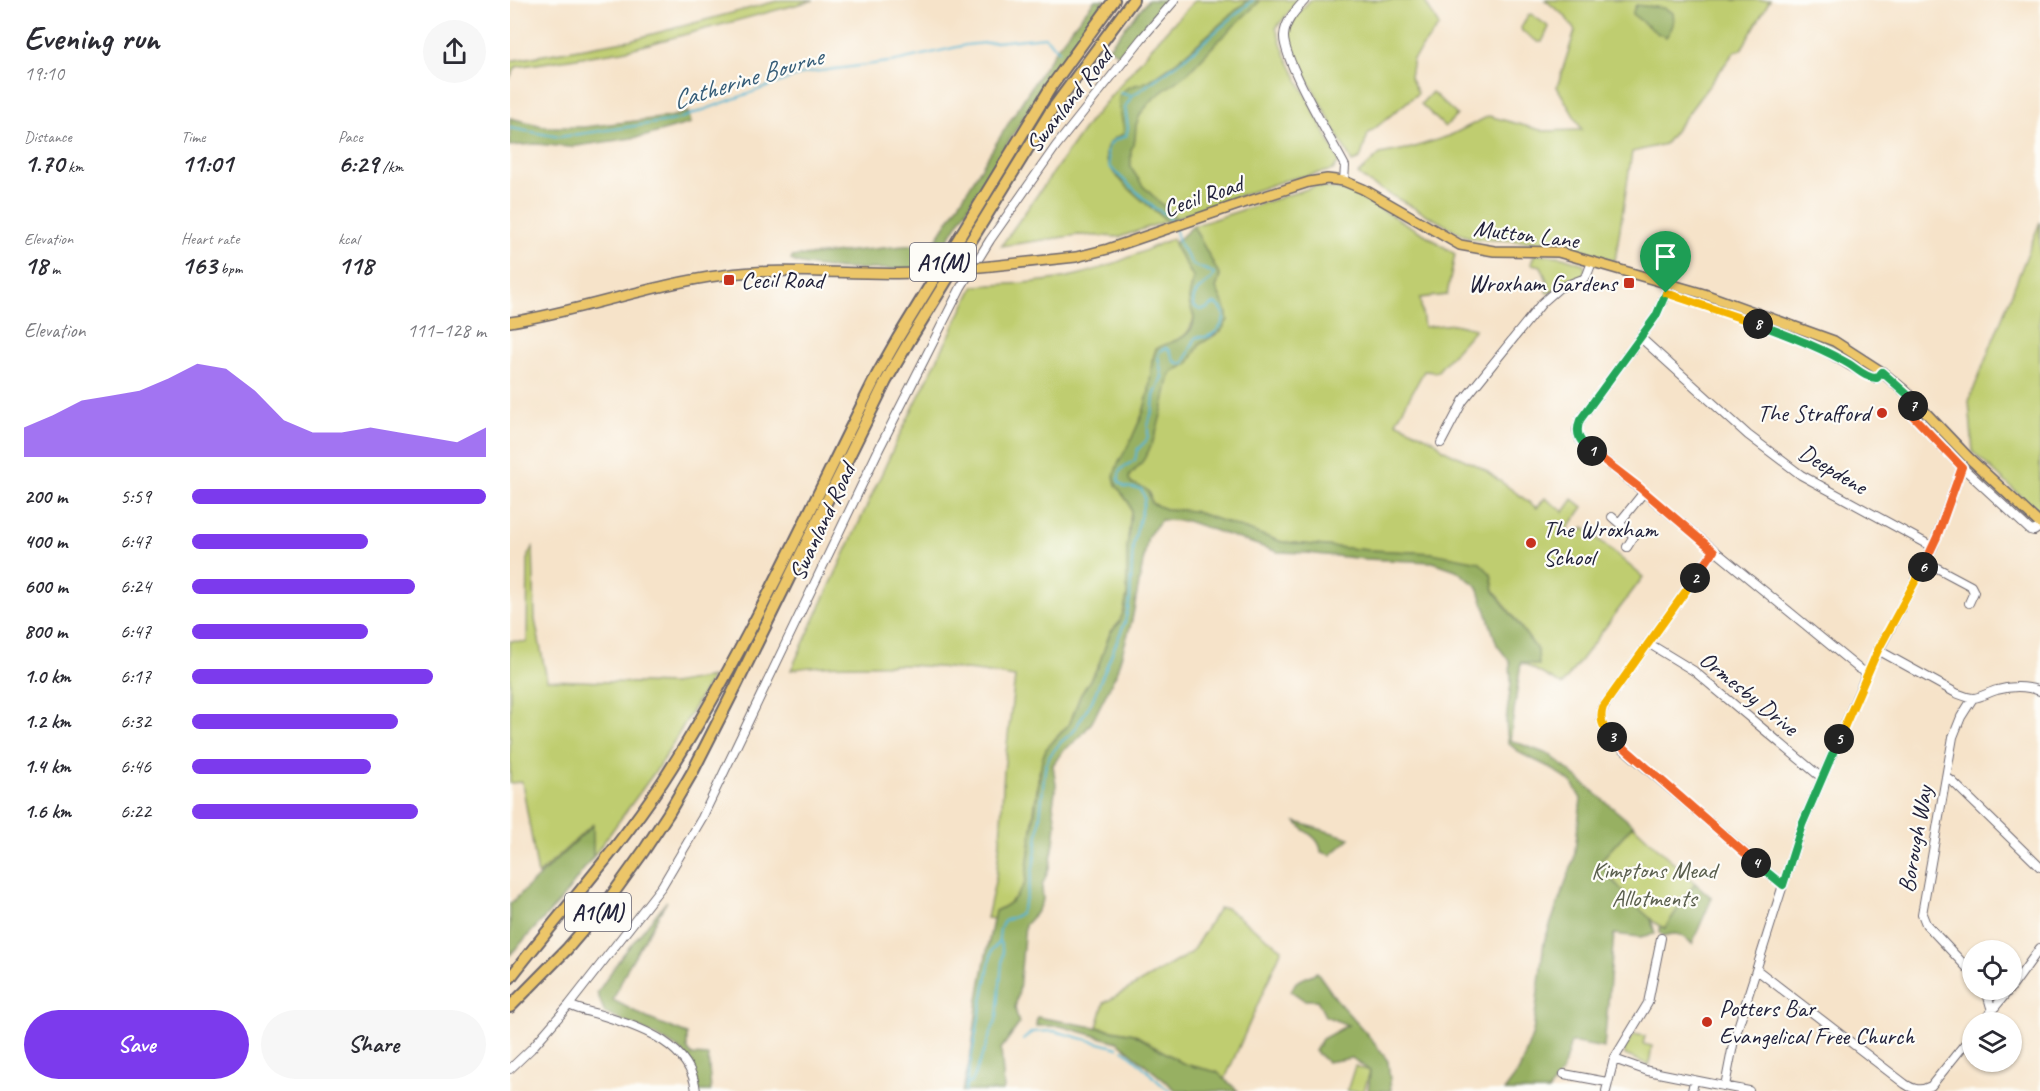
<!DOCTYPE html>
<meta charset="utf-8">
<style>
body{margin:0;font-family:Caveat,sans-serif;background:#f7f7f7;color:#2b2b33;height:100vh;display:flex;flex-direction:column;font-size:22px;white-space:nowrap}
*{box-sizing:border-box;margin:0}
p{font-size:20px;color:#7c7c81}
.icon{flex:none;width:33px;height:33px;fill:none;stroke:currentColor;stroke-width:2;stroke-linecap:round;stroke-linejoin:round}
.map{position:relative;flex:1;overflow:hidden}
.panel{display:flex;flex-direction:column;background:#fff;width:510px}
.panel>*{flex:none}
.buttons{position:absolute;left:1452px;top:940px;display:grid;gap:12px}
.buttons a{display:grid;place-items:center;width:60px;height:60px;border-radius:50%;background:#fff;box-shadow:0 2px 4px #0004;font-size:30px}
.pin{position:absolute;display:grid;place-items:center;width:51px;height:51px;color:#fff;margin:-62px -26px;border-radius:50% 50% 50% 0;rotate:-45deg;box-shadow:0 0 6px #0007}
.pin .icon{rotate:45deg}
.km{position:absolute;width:30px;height:30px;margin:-15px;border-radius:50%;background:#222;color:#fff;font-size:16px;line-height:30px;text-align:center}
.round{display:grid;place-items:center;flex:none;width:63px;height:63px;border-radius:32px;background:#f7f7f7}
.head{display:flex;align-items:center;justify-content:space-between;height:102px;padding:0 24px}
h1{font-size:33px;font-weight:700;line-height:45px}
.figures{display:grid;grid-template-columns:repeat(3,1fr);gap:9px;height:102px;padding:6px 24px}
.figures div{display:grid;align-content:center}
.figures b{font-size:26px;font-weight:700}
.figures small{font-size:16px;font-weight:400}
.figures p{font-size:16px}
.chart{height:168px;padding:12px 24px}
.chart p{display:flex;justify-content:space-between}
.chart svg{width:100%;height:108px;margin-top:6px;fill:#7c3aed;opacity:.7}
.primary-button{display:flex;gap:12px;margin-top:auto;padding:12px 24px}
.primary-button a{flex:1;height:69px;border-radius:36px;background:#7c3aed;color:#fff;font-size:24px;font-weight:700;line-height:69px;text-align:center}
.primary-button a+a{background:#f7f7f7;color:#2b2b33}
ul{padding:0 24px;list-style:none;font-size:20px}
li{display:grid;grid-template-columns:96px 72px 1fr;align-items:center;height:45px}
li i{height:15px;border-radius:8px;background:#7c3aed}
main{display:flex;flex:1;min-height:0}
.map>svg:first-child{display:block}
</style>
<main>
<section class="panel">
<div class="head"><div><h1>Evening run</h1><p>19:10</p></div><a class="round"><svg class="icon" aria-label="share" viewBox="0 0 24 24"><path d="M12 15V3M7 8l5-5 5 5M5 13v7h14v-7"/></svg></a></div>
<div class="figures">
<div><p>Distance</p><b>1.70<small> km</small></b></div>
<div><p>Time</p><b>11:01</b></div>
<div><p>Pace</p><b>6:29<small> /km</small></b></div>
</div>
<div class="figures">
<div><p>Elevation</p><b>18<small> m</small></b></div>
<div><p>Heart rate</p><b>163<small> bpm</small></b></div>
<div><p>kcal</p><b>118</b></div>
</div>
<div class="chart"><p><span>Elevation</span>111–128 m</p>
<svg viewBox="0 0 160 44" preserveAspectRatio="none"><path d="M0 44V32L10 27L20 21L30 19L40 17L50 12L60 6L70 8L80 17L90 29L100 34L110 34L120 32L130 34L140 36L150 38L160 32V44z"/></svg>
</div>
<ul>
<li><b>200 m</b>5:59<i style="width:100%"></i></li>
<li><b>400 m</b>6:47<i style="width:60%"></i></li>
<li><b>600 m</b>6:24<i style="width:76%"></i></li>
<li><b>800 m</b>6:47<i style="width:60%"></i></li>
<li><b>1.0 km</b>6:17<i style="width:82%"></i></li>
<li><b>1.2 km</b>6:32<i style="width:70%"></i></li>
<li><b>1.4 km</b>6:46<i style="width:61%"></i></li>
<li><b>1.6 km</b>6:22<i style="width:77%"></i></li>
</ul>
<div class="primary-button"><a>Save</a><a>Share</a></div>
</section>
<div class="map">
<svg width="1530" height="1091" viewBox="0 0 1530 1091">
<rect width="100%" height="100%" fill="#fdfcf7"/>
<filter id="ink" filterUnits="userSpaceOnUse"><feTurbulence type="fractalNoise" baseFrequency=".0167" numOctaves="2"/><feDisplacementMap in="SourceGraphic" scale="12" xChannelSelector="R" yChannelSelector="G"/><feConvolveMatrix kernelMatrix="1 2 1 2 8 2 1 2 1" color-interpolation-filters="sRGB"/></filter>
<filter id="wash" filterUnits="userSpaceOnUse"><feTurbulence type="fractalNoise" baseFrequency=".008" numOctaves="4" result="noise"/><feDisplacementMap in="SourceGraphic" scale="24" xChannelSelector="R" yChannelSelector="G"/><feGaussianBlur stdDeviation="1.35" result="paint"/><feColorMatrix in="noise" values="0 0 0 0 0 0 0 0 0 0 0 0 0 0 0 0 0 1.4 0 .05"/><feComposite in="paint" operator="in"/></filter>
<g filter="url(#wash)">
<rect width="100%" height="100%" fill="#f6e3c9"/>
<!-- green -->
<path fill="#bfcd6f" stroke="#707855" stroke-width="1.5" d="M271,0H304L113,51L6,67L0,77V61L120,40Z
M685,0H789L766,28L775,54L829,161L823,170L776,180L610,237L568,235L491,246L579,122L646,42Z
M800,0H914L929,26L903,59L900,77L908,93L858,134L850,159L842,162L778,42C777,23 788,14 800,0Z
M1035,0H1260L1231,50L1225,51L1155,144L1122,152L1105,261L1053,243L965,239L953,235L859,183L848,174L870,154L902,148L939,136L979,116L1034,131L1072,130L1047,87L1065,31L1055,16Z
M1021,14L1039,27L1032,42H1028L1012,31L1011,28L1018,15Z
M922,92L947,115L935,127L911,104Z
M806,186L838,191L916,235L945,254L937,295L910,298L914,327L944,324L965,329L927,372L914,371L886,422L925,441L934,450L972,468L1027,508L1035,498L1054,512L1063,499L1073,507L1056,531L1065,538L1074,527L1133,577L1052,685L1011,662L1028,651L984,590L981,574L922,553L858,550L772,542L683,511L655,509L641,503L640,493L621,483L619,479L620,474L624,472L643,441L660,375L666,370L678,364L690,344L711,331L716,309L706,288L710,276L683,226Z
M1530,222V514L1463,452L1459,401Z
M663,238L665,246L683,277L679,300L684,318C677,343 665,338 646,349L642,362L639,391L633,413L622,438L612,494L619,503L621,511L617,549V597L614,610L609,623L600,633L588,667L570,696L560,723L544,740L529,772L515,883C507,897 501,904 485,911L484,919L477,918L486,877L490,840L494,770L505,677C452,668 409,664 356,665C330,665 306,665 281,670L390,434L464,286C499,284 533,283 567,275C600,267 632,252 663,238Z
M1030,254L1053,257L1074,264L1075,271L1072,276L1038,293L1036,292L1039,286L1031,266L1021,264L1024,255Z
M1194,297L1316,341L1365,372V375H1360L1329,355L1192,302Z
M23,547L25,620L37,680L162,684L202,677L152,762L83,857L82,825L28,875L12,782L0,783V641L17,642L18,555Z
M1123,825L1185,883L1155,929C1132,916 1100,884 1092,859Z
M709,908H716L772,949L715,1079L706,1072L674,1064L624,1034L587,1027L594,1003L681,953Z
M1124,1034L1135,1036L1133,1044L1142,1046L1139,1065L1115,1055L1114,1049Z
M845,1066L860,1071L854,1091H837Z"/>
<!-- forest -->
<path fill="#97b062" stroke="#5c694e" stroke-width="1.5" d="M585,0H595L535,83L421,267C393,269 302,273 281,260L282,257L424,243C467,178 505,108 550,44C561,29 573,14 585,0Z
M638,0H656L609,55L599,47Z
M738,0H748L749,2L709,40L679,72L645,97L631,113L626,125L625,140L621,150V168L633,186L667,219L658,222C641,205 561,155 613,134C616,123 606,110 609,98C612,84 631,86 640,80C676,58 706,26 738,0Z
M1126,5L1154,8L1163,13C1165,23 1162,29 1156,37L1147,33L1122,14Z
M178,112L181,123L136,136L60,147L26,144L0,146V118L37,127H74L160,117Z
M683,226L710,276L706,288L716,309L718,320L711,331L690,344L678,364L666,370L660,375C653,404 646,457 620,474L619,479L621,483C635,489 639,486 641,503L655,509L683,511L772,542L858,550L922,553L969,562L981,574L984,591L1028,651L1029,665L1011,662L1000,740L1040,755L1123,825L1092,859L1096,872L1124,904L1141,919L1145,934L1130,937L1104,934L1094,1048L1061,1042L1052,1072L1038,1091H994L1009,1071L1023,1033L1034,942L1064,859L1071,799L1062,783L1039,767L1012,754L998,743L996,721L1001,683L1000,662L987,645L968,587L946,570L923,562L855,559L796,553L768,552L677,521L651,520L638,536L622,620L606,674L582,722L570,737L552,752L543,765L546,785L543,805L546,824L544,843L540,866L532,886L533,900L526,913L515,925L509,991L505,1008L509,1024L491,1049L494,1088L493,1091H452C462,1061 464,1030 468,999C473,969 479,940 485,911C501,904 507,897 515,883L532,759L536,749L560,723L570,696L588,667L600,633L609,623L614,610L617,597V549L621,511L619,503L606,485L604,476L607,466L622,438L633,413L639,391L642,362L646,349C659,341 683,340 684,319C684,313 679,307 679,300C679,293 683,285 683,277L665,246V243Z
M786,822L840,838L821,855L811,852C810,836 794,833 786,822Z
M83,825V857L51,900L0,955V904Z
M1185,883L1202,898L1182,944C1173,934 1167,932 1154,936L1150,933V926L1155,928Z
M157,901L118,967L103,1000L139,1019L177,1034V1048L182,1055L198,1056L201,1091H189C188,1081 184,1068 179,1059C166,1041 116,1023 95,1013L87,993L111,957Z
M807,972L829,1003L857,1034L878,1061L881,1091H858L860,1071L842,1058L817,1062L805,1051L812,1039L838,1025L815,1016L807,1000H794L781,991L786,982Z
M527,1017L624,1034L674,1064L707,1072L728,1091H667L608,1042L550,1026H526Z"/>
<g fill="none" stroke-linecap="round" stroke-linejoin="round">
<!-- stream -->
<path stroke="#55b6d4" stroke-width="2" d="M610,93L622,96
M0,128L49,137L166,120L295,73L386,61L456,45L535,37L549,51
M662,223L657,215L643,207L600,167L597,151L600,144L605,140L616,136L618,128L615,107L622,96L670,62L743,0
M513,1040L522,1032L544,1031L608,1048
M613,1050C631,1061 642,1079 660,1091
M458,1084L462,1082L487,1017L493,952L490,942
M455,1091L482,950C493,939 487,938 491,926C494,916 508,920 512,910C527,869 530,812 535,769L538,758L550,743L563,732L582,701L615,622L620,599L623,545L635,498L631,489L615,487L609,482C607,467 615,467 625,460L627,450L636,441L638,436V425L643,408L644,396L652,377L648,356L650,351L656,348L660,351L664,361L671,364L674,363L686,337C689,337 693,337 696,337C712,333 723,310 704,304L696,309L690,310L683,306C682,285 701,287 704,273L683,265L670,245L665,228"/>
</g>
</g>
<g filter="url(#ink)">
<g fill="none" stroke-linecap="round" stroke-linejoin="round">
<defs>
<path id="minor" d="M795,0C786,10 775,21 774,36C773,60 822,141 835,166L834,181
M1160,283L1146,316L1070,420L1067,430L1070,440L1348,668L1357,673
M1157,293C1209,310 1264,327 1314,351C1325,356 1358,379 1367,378L1372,372
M1131,338L1238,435L1291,475L1423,547
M1407,403L1398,411L1452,467L1520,530L1524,531L1530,527
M931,443L953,401L1032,303L1049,288L1073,279L1077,275L1082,262
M1102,517L1124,536L1117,547
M1109,523L1134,492
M1204,551L1096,703C1084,721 1097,733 1109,745L1273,885
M1416,562L1461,586L1464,592L1459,603
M1138,643L1184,671L1307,774L1313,777
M1368,650L1446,693C1451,695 1458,698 1464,698C1472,697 1479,692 1487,690C1501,686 1517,686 1530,691
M1436,777L1442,781L1530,867
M1247,970L1395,1084C1404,1090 1411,1091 1421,1086L1462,1035
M1462,973L1416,924L1412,914L1443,737L1451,717L1463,698
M1502,987L1530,948
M1476,990L1482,1011
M59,1005C71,1011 82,1012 94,1016C133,1028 181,1045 186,1091
M1472,1023L1499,990
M1104,1059L1138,1071L1239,1091
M0,1069L21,1049L59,1005L152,886L192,818L369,449L451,287L480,240L546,146L632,38L665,0
M1054,1074L1097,1082
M1215,1086L1224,1040L1292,825L1357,673L1423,547L1452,467
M1096,1091L1104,1059L1138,1003L1151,938
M1182,1091L1184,1081"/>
<path id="major" d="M481,266L566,257L598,249L727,205L799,182L817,179L834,181L853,189L950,245L984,251L1048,252L1194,294L1324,341L1372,372L1395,391L1459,458L1530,524
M0,322C72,311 141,284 214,275C278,266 341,276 405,273"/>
<path id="highway" d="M0,978C51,912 107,851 153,781C235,654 299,510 367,375L388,338L541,87L604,0
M0,1007L57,949L97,902L133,852L158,814L183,771L223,692L376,381L398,343L539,114L623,0"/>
</defs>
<!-- minor casing -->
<use href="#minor" stroke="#6c666d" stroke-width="10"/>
<!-- major casing -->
<use href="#major" stroke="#6c666d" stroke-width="12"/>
<!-- highway casing -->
<use href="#highway" stroke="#6c666d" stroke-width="14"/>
<!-- minor -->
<use href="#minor" stroke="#fff" stroke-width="8"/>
<!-- major -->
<use href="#major" stroke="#ecc669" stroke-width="9"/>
<!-- highway -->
<use href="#highway" stroke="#ecc669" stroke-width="10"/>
<defs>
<path id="major-bridge" d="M405,273L481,266"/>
</defs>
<!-- major-bridge casing -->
<use href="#major-bridge" stroke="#6c666d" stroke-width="12" stroke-linecap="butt"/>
<!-- major-bridge -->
<use href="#major-bridge" stroke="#ecc669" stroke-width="9"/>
</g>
</g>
<g fill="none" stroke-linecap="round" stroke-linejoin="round" filter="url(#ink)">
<defs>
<path id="split-1" d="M1082,451C1071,443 1064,435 1070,420L1146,316L1156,293"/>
<path id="split-2" d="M1082,451L1130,488L1204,551L1185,578"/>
<path id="split-3" d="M1102,737C1093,729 1089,719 1093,707L1185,578"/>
<path id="split-4" d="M1102,737L1246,863"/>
<path id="split-5" d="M1246,863L1273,885L1292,825L1329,739"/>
<path id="split-6" d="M1329,739L1368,650L1413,567"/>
<path id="split-7" d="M1403,406L1398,411L1452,467L1427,537L1413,567"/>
<path id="split-8" d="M1248,324C1279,336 1310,347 1339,364C1347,369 1357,379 1367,378L1372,372L1407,403L1403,406"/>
<path id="split-9" d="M1156,293L1248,324"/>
</defs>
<!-- split-1 casing -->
<use href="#split-1" stroke="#fff" stroke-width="12"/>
<!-- split-2 casing -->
<use href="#split-2" stroke="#fff" stroke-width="12"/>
<!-- split-3 casing -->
<use href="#split-3" stroke="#fff" stroke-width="12"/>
<!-- split-4 casing -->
<use href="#split-4" stroke="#fff" stroke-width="12"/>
<!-- split-5 casing -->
<use href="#split-5" stroke="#fff" stroke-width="12"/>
<!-- split-6 casing -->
<use href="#split-6" stroke="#fff" stroke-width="12"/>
<!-- split-7 casing -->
<use href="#split-7" stroke="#fff" stroke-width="12"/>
<!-- split-8 casing -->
<use href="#split-8" stroke="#fff" stroke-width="12"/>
<!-- split-9 casing -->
<use href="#split-9" stroke="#fff" stroke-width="12"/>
<!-- split-1 -->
<use href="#split-1" stroke="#22a559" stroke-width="8"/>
<!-- split-2 -->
<use href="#split-2" stroke="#f0652b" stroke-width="8"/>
<!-- split-3 -->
<use href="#split-3" stroke="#f5b400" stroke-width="8"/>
<!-- split-4 -->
<use href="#split-4" stroke="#f0652b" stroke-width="8"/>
<!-- split-5 -->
<use href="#split-5" stroke="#22a559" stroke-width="8"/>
<!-- split-6 -->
<use href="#split-6" stroke="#f5b400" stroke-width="8"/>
<!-- split-7 -->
<use href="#split-7" stroke="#f0652b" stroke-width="8"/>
<!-- split-8 -->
<use href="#split-8" stroke="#22a559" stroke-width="8"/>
<!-- split-9 -->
<use href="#split-9" stroke="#f5b400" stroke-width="8"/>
</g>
<!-- markers -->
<g fill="#c8321e" stroke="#fdfcf7" stroke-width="2">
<rect x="213" y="274" width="12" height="12" rx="3"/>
<rect x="1113" y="277" width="12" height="12" rx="3"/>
<circle cx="1372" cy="413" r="6"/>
<circle cx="1021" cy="543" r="6"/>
<circle cx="1197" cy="1022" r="6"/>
</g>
<g text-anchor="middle" stroke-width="4.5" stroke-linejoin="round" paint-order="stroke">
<!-- shield labels -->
<g fill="#fdfcf7" stroke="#646373" stroke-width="1.5">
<rect x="400" y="243" width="66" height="38" rx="4.5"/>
<rect x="55" y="893" width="66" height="38" rx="4.5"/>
</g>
<g font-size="22" font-weight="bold" fill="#22223b">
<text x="433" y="270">A1(M)</text>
<text x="88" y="920">A1(M)</text>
</g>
<!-- street labels -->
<g font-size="24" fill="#22223b" stroke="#fdfcf7">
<text transform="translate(559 100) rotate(-52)" y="8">Swanland Road</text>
<text transform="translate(693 196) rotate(-19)" y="8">Cecil Road</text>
<text transform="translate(1016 234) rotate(7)" y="8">Mutton Lane</text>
<text transform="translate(1323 469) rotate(31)" y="8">Deepdene</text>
<text transform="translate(312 522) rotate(-65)" y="8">Swanland Road</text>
<text transform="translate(1239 693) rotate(39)" y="8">Ormesby Drive</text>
<text transform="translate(1405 839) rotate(-80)" y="8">Borough Way</text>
</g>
<!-- poi labels -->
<g font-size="24" fill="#22223b" stroke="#fdfcf7" text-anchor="start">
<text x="231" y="288">Cecil Road</text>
<text x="1107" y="291" text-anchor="end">Wroxham Gardens</text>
<text x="1360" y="421" text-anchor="end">The Strafford</text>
<text x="1033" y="537">The Wroxham<tspan x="1033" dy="28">School</tspan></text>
<text x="1209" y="1016">Potters Bar<tspan x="1209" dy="28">Evangelical Free Church</tspan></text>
</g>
<!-- park labels -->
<g font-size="24" fill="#595e4d" stroke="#fdfcf7">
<text x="1144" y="878">Kimptons Mead<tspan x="1144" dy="28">Allotments</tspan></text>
</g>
<!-- water labels -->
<g font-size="26" font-style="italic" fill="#365d78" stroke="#fdfcf7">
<text transform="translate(237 78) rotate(-17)" y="9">Catherine Bourne</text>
</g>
</g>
</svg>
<div class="buttons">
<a><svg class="icon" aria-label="locate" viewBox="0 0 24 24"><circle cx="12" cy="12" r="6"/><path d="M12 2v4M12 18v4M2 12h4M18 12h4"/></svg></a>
<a><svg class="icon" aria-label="layers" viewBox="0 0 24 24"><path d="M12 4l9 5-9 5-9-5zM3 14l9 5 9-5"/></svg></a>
</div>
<div class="pin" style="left:1156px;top:293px;background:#1e9e55"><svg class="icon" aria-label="arrive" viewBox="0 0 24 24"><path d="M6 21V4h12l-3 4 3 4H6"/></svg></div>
<b class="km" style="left:1082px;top:451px">1</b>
<b class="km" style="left:1185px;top:578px">2</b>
<b class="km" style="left:1102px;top:737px">3</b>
<b class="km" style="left:1246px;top:863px">4</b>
<b class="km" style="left:1329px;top:739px">5</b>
<b class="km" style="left:1413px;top:567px">6</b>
<b class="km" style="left:1403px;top:406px">7</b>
<b class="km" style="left:1248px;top:324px">8</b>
</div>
</main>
